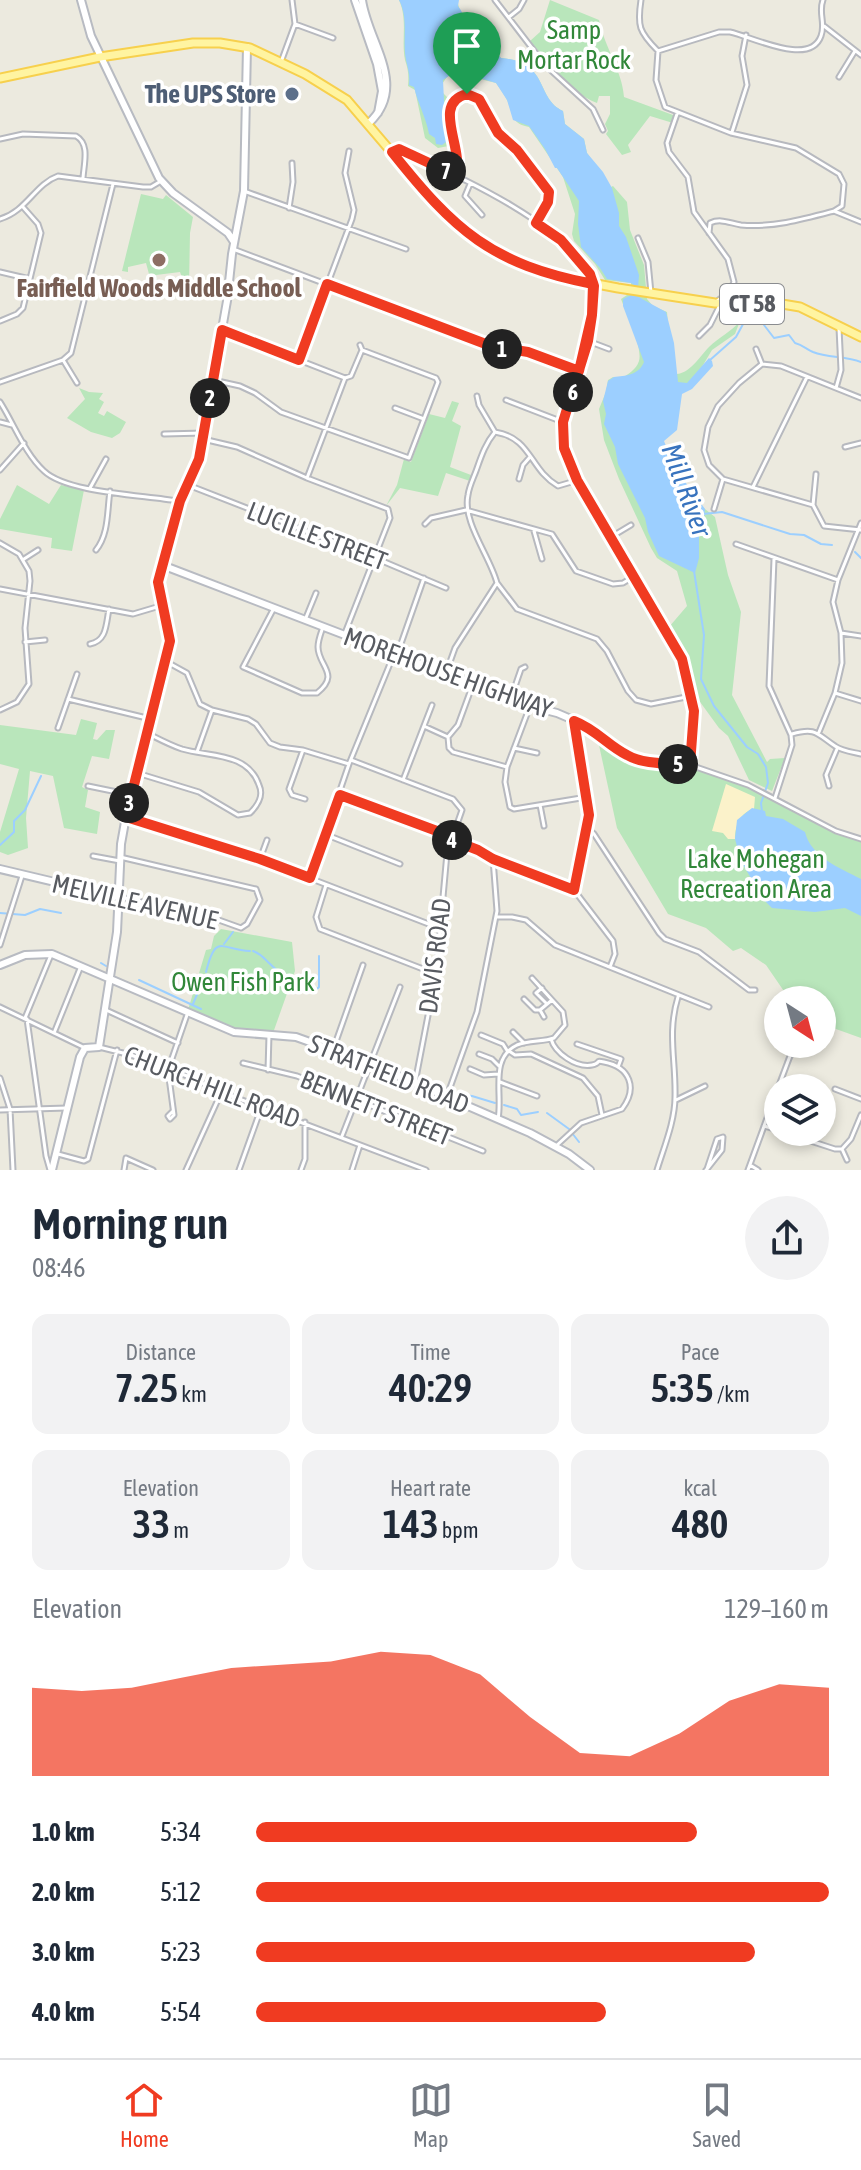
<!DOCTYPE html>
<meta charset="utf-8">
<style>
body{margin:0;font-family:"Asap Condensed",sans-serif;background:#f2f2f3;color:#1f2937;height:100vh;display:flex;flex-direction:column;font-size:30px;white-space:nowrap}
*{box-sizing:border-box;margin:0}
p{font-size:26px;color:#747a83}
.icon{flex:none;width:44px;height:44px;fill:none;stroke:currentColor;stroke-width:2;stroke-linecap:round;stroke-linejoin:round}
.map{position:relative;height:1170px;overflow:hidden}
.panel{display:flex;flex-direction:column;background:#fff;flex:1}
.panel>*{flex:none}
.needle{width:52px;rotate:144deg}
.fabs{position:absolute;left:764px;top:986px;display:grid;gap:16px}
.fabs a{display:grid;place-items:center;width:72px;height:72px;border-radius:50%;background:#fff;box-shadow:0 4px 12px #0003;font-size:40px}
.pin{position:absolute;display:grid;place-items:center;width:68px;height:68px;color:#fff;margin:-82px -34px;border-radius:50% 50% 50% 0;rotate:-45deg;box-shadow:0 0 8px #0007}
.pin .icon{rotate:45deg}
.km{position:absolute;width:40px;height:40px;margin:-20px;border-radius:50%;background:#222;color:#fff;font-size:22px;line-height:40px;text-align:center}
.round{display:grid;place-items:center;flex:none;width:84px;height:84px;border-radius:42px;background:#f2f2f3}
.overview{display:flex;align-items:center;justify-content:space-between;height:136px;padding:0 32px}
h1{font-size:44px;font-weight:600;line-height:60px}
.metrics{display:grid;grid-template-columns:repeat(3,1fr);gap:12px;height:136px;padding:8px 32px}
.metrics div{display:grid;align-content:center;border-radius:16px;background:#f2f2f3;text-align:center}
.metrics b{font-size:40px;font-weight:600}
.metrics small{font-size:22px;font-weight:400}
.metrics p{font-size:22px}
.chart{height:224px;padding:16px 32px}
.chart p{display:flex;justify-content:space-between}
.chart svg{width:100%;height:144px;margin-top:8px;fill:#f03b21;opacity:.7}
ul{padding:0 32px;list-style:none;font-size:26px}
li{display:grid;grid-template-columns:128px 96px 1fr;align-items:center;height:60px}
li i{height:20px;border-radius:10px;background:#f03b21}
.tabs{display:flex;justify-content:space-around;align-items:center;height:112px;border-top:2px solid #e0e1e3;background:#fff;font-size:22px;color:#747a83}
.tabs a{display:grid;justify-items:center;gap:4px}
.tabs .on{color:#f03b21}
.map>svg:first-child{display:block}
</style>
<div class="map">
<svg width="861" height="1170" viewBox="0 0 861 1170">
<rect width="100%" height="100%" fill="#eceadf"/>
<!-- green -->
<path fill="#b9e6bb" d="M399,0H457C460,12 465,29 474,38C481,47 494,48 501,58C550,62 535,98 563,111L565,124L584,139L587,153L611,187L613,186L627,202L630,230L644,265L647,299L653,306L667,312L672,374C689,376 698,358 709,347C719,337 730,333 740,321L735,334L712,350L696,377L677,391L656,443L700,505L715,517L728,575L741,612L732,695L767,762L770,759L785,758L772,791L749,780L728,736L719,728L695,695L685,659L669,627L687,606L677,571L657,558L651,548L619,479L604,440L599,409L606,392L608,380L613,377L621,379C628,374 636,370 639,361C643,347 626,313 621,299L630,293L631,283L605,280L595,264L574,241L572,234L575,214L563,177L529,127C512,124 513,115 508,102C505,95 500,89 496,83L476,78L459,69L447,77L442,84L443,93L450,100L448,116L454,145L438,148L425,138L415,90L408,86C409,74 408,69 405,60C401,40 408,20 399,0Z
M550,0L599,20C604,46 622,70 624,97L673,115V123L650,116L628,145L631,152L622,155L606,134L608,131L605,124L610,114V96H599L597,103C568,92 550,64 530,41L540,32Z
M141,194L163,199L166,195L193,217L190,233L189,287L186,288L180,272L156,275L158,284L152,285L146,263L128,267V272L122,271Z
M79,388L89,392L103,393L99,399L104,402L98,413L104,416L107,411L126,422L120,433L112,438L91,432L67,418L85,399Z
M452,401L459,403L452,421L461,426L450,467L471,475L470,481L446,473L438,496L400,488L386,506L397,485L404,459L411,462L429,414L445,418Z
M17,485L49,504L61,485L84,490L72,551L51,548L52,538L0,529V519Z
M81,719L97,723L93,739L97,740L106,730H115L109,759L92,756L82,787L88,790L85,807L100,812L97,834L64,828L53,776L30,771L26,818L28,848L8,855L0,852V832L19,769L0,764V725L76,735Z
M597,736L621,756L636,761L689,768L725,779L759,792L837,834L861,841V1038L822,1024V1000H790L766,965L741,948L733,951L706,928L668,914L617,828Z
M221,929L292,942L295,971L273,1033L240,1031L188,1010L206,950L211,949L214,936Z"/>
<!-- sand -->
<path fill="#fbf2ca" d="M726,784L755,797L754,809C740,812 735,826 735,839H728L723,833L712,831Z"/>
<!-- water -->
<path fill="#9ccfff" d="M399,0H459L458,6C467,17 465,30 475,39C483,47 494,48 501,58C550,62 535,98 563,111L565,124L584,139L587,153L603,172L612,188L619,213V226L626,237L639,275L638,288L631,283L607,279L600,268L581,247L578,224L579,201L557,168H555L545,149L529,126L513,120L507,100L496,83L476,77L459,69L443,80L446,142L442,145L436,144L435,138L429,134C426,117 418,104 414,87L409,85C410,74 408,69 406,60C402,40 409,19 399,0Z
M633,294L666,312L674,343L678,382L687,383L709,358L712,361L713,366L692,389L682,394L677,430L664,441L675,468L705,509L704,520L699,532V558L695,573L659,556L648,532L645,518L618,464L615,447L604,424L606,414L603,401L608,381L614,377C625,376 639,375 644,362L623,306V299Z
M752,808L765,811L766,816L783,819L805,832C811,857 840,868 861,879V916L845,908L815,912L772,908L763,899L741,861L735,839L737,820Z"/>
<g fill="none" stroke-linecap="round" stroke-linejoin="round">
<!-- stream -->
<path stroke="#9ccfff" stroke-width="2" d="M710,360L736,337L748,315L753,313L761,315L764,325L774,338L789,335L795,343C803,345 806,349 813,352C828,358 846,356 861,362
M703,514L722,512L790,534L804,535L821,544L832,545
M855,552L861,558
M694,571L704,635L701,679L714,706L747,747L758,754L766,767L768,783L761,803L762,812
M0,845L14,832V821L25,810L41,776
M0,913L25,915L40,909L61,913
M224,944L233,932
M253,951C261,954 263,957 269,963C281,975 298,986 316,990L319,987V956
M101,963L106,966
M206,972C216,932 221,950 250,951
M139,980L201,1009
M193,1004L198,992
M452,1094L472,1096L495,1103
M504,1105L517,1109L521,1115L538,1112
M547,1113L569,1129
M572,1133L579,1142"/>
<defs>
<path id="street" d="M495,0L545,65L593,109L603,130
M641,0C637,26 639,32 658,51L719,32H730C753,37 810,67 821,36C826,23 818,13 823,0
M509,17L519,9L524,0
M295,24L333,38
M824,26L861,55
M658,51L656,80L665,107L731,133L796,148L839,174L844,184L842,206L834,211C804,219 772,228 741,225C729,223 721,218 710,223L709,233
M281,62L295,24L292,0
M839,77L855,51
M677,114L667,143L669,152L688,177L694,212L728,259L734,282L729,292L716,302
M732,132L747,85L742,56L746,35
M0,139L23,134L76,136C90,144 84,163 83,178
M392,152L399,149C450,172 575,227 593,283
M455,175C467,150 435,116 458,96L473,95L479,99L498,133L517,150L549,192L548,202L536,223
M470,184L465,196L482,215
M244,191L406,249
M289,208L293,182L292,163
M834,211L861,222
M0,219C27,211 35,184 58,176L143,187H151L161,181
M638,238L648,262L651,293
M233,249L491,346L528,352L579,371
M0,272L30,279
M731,289L742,300
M0,321L17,314L23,308L41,233L38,224L23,207
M222,330L345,378
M699,336L710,325L721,303
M588,341L609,349
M756,349L762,364
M63,360L77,383
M299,360L352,219L354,210L345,173L349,151
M213,380L240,386L255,393L281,412L409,458L438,382L436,378L362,350L360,345
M0,382L63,360L71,353L113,184
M836,388L841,370L839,328
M477,396L479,405L495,432
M506,400L563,422
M0,402C14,424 25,454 44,471C67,493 144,495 177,501
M395,408L424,419
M0,422L12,425
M495,432C532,438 529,469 558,486L575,481
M164,434L204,433
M203,439L237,447L307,478L388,509L390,518L345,633
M845,447L861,443
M0,470L24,443
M816,474L813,505L824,526L861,530
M307,478L345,378L351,376L362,350
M519,479L523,465L530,457
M188,485L375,558L446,588
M753,487L807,377
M90,488L106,459
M813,505L723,479L709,465L704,450L708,427L718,406L739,383L762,364L781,366L861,398
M714,509L723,479
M425,524L431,518L466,510L552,534L576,571L613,584L623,583L633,577
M534,531L542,559
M611,537L631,525
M0,543L19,554L29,571L30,581L25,628L29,684L17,702L0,710
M736,544L838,580
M96,550C109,534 107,511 110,491
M24,559L38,550
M774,559L769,686L791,735L792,745L775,798
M497,583L517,609L597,639L607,651L628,691L636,700L651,704L691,696
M0,589L133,614L160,606
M274,608L243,667L302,693H317C341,674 318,666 318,647C318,640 321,633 323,627
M305,620L316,593
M841,633L861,636
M25,642L45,640
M90,644C107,641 106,624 109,609
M397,655L424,578
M167,662L187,673L200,704L212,710L248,719L256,724L270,743L280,747L303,750L349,764
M446,673L455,648L497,583C490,556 462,522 468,495C469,487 473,479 476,471C481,457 485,444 495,432
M473,684L458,725L448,737L449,748L453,752L507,767
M835,693L861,701
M511,698L521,669L525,667
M68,699L151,719
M530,706L507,767L505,782L510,807L514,809L587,797
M574,721L587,797V828L594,834L659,933L665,939L699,952L749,990H755
M426,727L448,737
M58,728L77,674
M819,732L835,693L842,663L841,633L833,602L838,580L861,523
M792,734C816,727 817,734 835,746C842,751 852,752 861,754
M514,748L537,753
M303,750L289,789L292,795L305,799
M197,752L212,710
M351,760L453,799L462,810L447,853L436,974L415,1083
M690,765L748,785L836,831L861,839
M137,773L199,792L238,815L250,813C258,805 264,796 259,785C248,752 209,757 182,749C170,745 159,739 147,733
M403,780L432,705
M88,786L127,794
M829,786L826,775L837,749
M340,795L453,837
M540,805L544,826
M126,817L260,859L439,928
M327,835L400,864
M452,840L493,859L574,890L613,941L615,954L610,967
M93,856L120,861
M120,857L256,889L260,900L247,924L241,928L216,919L120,897
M260,859L267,840
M310,878L349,764L394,654
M326,885L316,917L320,929L436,974
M574,890L587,828
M496,917H512L526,920L555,945L709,1007
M0,945L22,876
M542,988L536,993L547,1004
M524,999L535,1010H540L552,1000
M0,1007L83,1047
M106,1010L178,1043
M540,1010L544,1017
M25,1018L51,955
M27,1019L46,1156L50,1170
M770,1023L778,1027
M822,1031L824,1030
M513,1032L524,1043
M54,1033L81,966
M481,1035L503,1044L508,1052
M551,1039C555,1053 576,1068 592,1065C602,1063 594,1060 604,1062C630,1067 638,1088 622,1109L581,1123L556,1146
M577,1044L621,1059L618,1067
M99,1047L131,1055L187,1076L221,1092L426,1170
M333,1050L363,965
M509,1051L515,1055L531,1054L583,1078L598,1096L602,1115
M479,1054L492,1059L499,1066
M243,1063L297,1076L483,1151
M470,1069L484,1075L498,1074
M268,1070L269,1035
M0,1078L10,1109L13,1170
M500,1082L537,1096
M778,1088L790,1056L802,1044
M835,1089L861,1099
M447,1096L477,1012L497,911L493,859
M676,1100L705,1086
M0,1110L67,1108
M173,1111L168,1116L170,1119L174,1115L168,1070L188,1012
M498,1119C503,1095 489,1058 517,1045C529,1040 543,1042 554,1038L565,1025L563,1012L532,978
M764,1126L778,1130
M783,1132L835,1149H842
M342,1136L400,987
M842,1149L851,1139L861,1115
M842,1149L847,1160
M58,1154L84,1161L88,1159L117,1050
M750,1165L758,1170
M124,1170L126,1158L153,1170
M186,1170L221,1093
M239,1170L262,1106
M301,1170L305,1159V1122
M352,1170L360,1145
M657,1170C664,1147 675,1121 675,1097C676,1060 667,1033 678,997
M706,1170L707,1169L717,1139L723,1137L722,1150L707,1169
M748,1170L778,1088"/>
<path id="secondary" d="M81,0L91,36L159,178L173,193L228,233L234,242
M355,0L377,64L382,91L378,113
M362,0C368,43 409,85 369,123
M162,565L530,706L557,713L592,728L623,753L635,759L690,765L694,711L682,659L577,480L564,448L563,422L588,341L592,315L593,284
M0,869L118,897
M0,965L25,955L52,954L234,1032L296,1037L371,1064L530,1133L569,1154L590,1170
M52,1170L80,1057L85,1048L99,1047L117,932L121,844L130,794L167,662C169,648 171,635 167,621C164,607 158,596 158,582L180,501L199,459L227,301L232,254L244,191L247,47"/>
<path id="primary" d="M0,78L100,57L193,43H220L250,48L305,74L347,100L446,216L479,242L513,262L544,274L618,288L715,303L782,304L800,307L861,337"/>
</defs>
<!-- street casing -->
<use href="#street" stroke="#b7b9bf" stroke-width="7"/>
<!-- secondary casing -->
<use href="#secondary" stroke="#b8bbc2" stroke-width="10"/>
<!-- primary casing -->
<use href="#primary" stroke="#f7d04d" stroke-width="11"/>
<!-- street -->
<use href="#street" stroke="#fff" stroke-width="3"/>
<!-- secondary -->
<use href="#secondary" stroke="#fff" stroke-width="6"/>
<!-- primary -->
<use href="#primary" stroke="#fff4a1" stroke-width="7"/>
</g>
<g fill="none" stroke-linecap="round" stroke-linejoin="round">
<defs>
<path id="route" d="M467,94L479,99L498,133L517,150L549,192L548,202L536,223L561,240L590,274C591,278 593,282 594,286L592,315L579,371L528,352L491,346L327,284L299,360L222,330L199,459L180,501L158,582L170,641L126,817L260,859L310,878L340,795L453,837L452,840L478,850L493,859L574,890L589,815L574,721C597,730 607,745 627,755C644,765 671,763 690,765L694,711L682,659L577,480L564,448L563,422L588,341L592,315L593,284C491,264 455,231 392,152L399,149L455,175C466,151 430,103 467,94"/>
</defs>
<!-- route casing -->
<use href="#route" stroke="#fff" stroke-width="16"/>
<!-- route -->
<use href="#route" stroke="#f03b21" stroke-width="10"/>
</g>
<!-- markers -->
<circle fill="#5c6f8a" stroke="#fff" stroke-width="3" cx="292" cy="94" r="8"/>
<circle fill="#8d6e63" stroke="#fff" stroke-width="3" cx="159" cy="260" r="8"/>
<g text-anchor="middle" stroke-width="7" stroke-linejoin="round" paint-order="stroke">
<!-- shield labels -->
<rect fill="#fff" stroke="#8a8c90" stroke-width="2" x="720" y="284" width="64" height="40" rx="6"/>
<g font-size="24" font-weight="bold" fill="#585b61">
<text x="752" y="312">CT 58</text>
</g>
<!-- park labels -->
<g font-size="26" fill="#318739" stroke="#fff">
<text x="574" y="39">Samp<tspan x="574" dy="30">Mortar Rock</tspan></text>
<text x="756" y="868">Lake Mohegan<tspan x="756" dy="30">Recreation Area</tspan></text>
<text x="243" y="991">Owen Fish Park</text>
</g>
<!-- service labels -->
<g font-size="26" font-weight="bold" fill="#4e5e75" stroke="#fff" text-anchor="end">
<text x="276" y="103">The UPS Store</text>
</g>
<!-- education labels -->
<g font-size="26" font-weight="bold" fill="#785e54" stroke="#fff">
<text x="159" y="297">Fairfield Woods Middle School</text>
</g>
<!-- street labels -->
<g font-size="26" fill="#585b61" stroke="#fff">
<text transform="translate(317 536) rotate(21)" y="9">LUCILLE STREET</text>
<text transform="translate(448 673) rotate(20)" y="9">MOREHOUSE HIGHWAY</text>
<text transform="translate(135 902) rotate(13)" y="9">MELVILLE AVENUE</text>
<text transform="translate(435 956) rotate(-83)" y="9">DAVIS ROAD</text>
<text transform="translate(389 1074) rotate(22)" y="9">STRATFIELD ROAD</text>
<text transform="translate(212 1087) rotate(21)" y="9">CHURCH HILL ROAD</text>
<text transform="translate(376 1108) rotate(22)" y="9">BENNETT STREET</text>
</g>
<!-- water labels -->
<g font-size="28" font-style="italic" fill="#3873be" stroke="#fff">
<text transform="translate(687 490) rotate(70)" y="10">Mill River</text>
</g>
</g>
</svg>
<div class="fabs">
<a><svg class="needle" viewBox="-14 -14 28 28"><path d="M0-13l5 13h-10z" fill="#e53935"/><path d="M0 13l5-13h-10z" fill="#747a83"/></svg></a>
<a><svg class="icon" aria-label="layers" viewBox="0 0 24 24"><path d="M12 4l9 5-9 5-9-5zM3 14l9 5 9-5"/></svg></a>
</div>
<div class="pin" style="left:467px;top:94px;background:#1e9e55"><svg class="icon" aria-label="arrive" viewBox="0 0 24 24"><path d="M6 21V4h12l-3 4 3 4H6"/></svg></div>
<b class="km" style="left:502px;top:349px">1</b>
<b class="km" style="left:210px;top:398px">2</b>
<b class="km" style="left:129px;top:803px">3</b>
<b class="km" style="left:452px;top:840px">4</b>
<b class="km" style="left:678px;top:764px">5</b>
<b class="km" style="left:573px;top:392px">6</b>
<b class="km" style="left:446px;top:171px">7</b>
</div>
<section class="panel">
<div class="overview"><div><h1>Morning run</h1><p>08:46</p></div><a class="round"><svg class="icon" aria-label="share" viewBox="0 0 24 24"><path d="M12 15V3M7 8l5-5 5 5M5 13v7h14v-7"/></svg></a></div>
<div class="metrics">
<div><p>Distance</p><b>7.25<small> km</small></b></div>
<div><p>Time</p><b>40:29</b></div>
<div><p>Pace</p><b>5:35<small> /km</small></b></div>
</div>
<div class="metrics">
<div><p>Elevation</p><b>33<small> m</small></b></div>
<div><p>Heart rate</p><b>143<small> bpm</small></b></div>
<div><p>kcal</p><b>480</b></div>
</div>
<div class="chart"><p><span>Elevation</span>129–160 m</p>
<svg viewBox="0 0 160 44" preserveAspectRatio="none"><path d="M0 44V17L10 18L20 17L30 14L40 11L50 10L60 9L70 6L80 7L90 13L100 26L110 37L120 38L130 31L140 21L150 16L160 17V44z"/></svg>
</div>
<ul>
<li><b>1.0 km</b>5:34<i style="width:77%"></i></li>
<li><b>2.0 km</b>5:12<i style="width:100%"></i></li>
<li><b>3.0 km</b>5:23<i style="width:87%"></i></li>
<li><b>4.0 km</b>5:54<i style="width:61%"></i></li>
</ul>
</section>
<nav class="tabs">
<a class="on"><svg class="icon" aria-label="home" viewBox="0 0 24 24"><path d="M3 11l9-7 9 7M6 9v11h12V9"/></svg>Home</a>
<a><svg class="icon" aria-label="map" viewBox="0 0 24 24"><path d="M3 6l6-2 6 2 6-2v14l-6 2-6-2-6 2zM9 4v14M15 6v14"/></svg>Map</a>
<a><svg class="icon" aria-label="saved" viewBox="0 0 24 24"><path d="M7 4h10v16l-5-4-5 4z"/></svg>Saved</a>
</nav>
